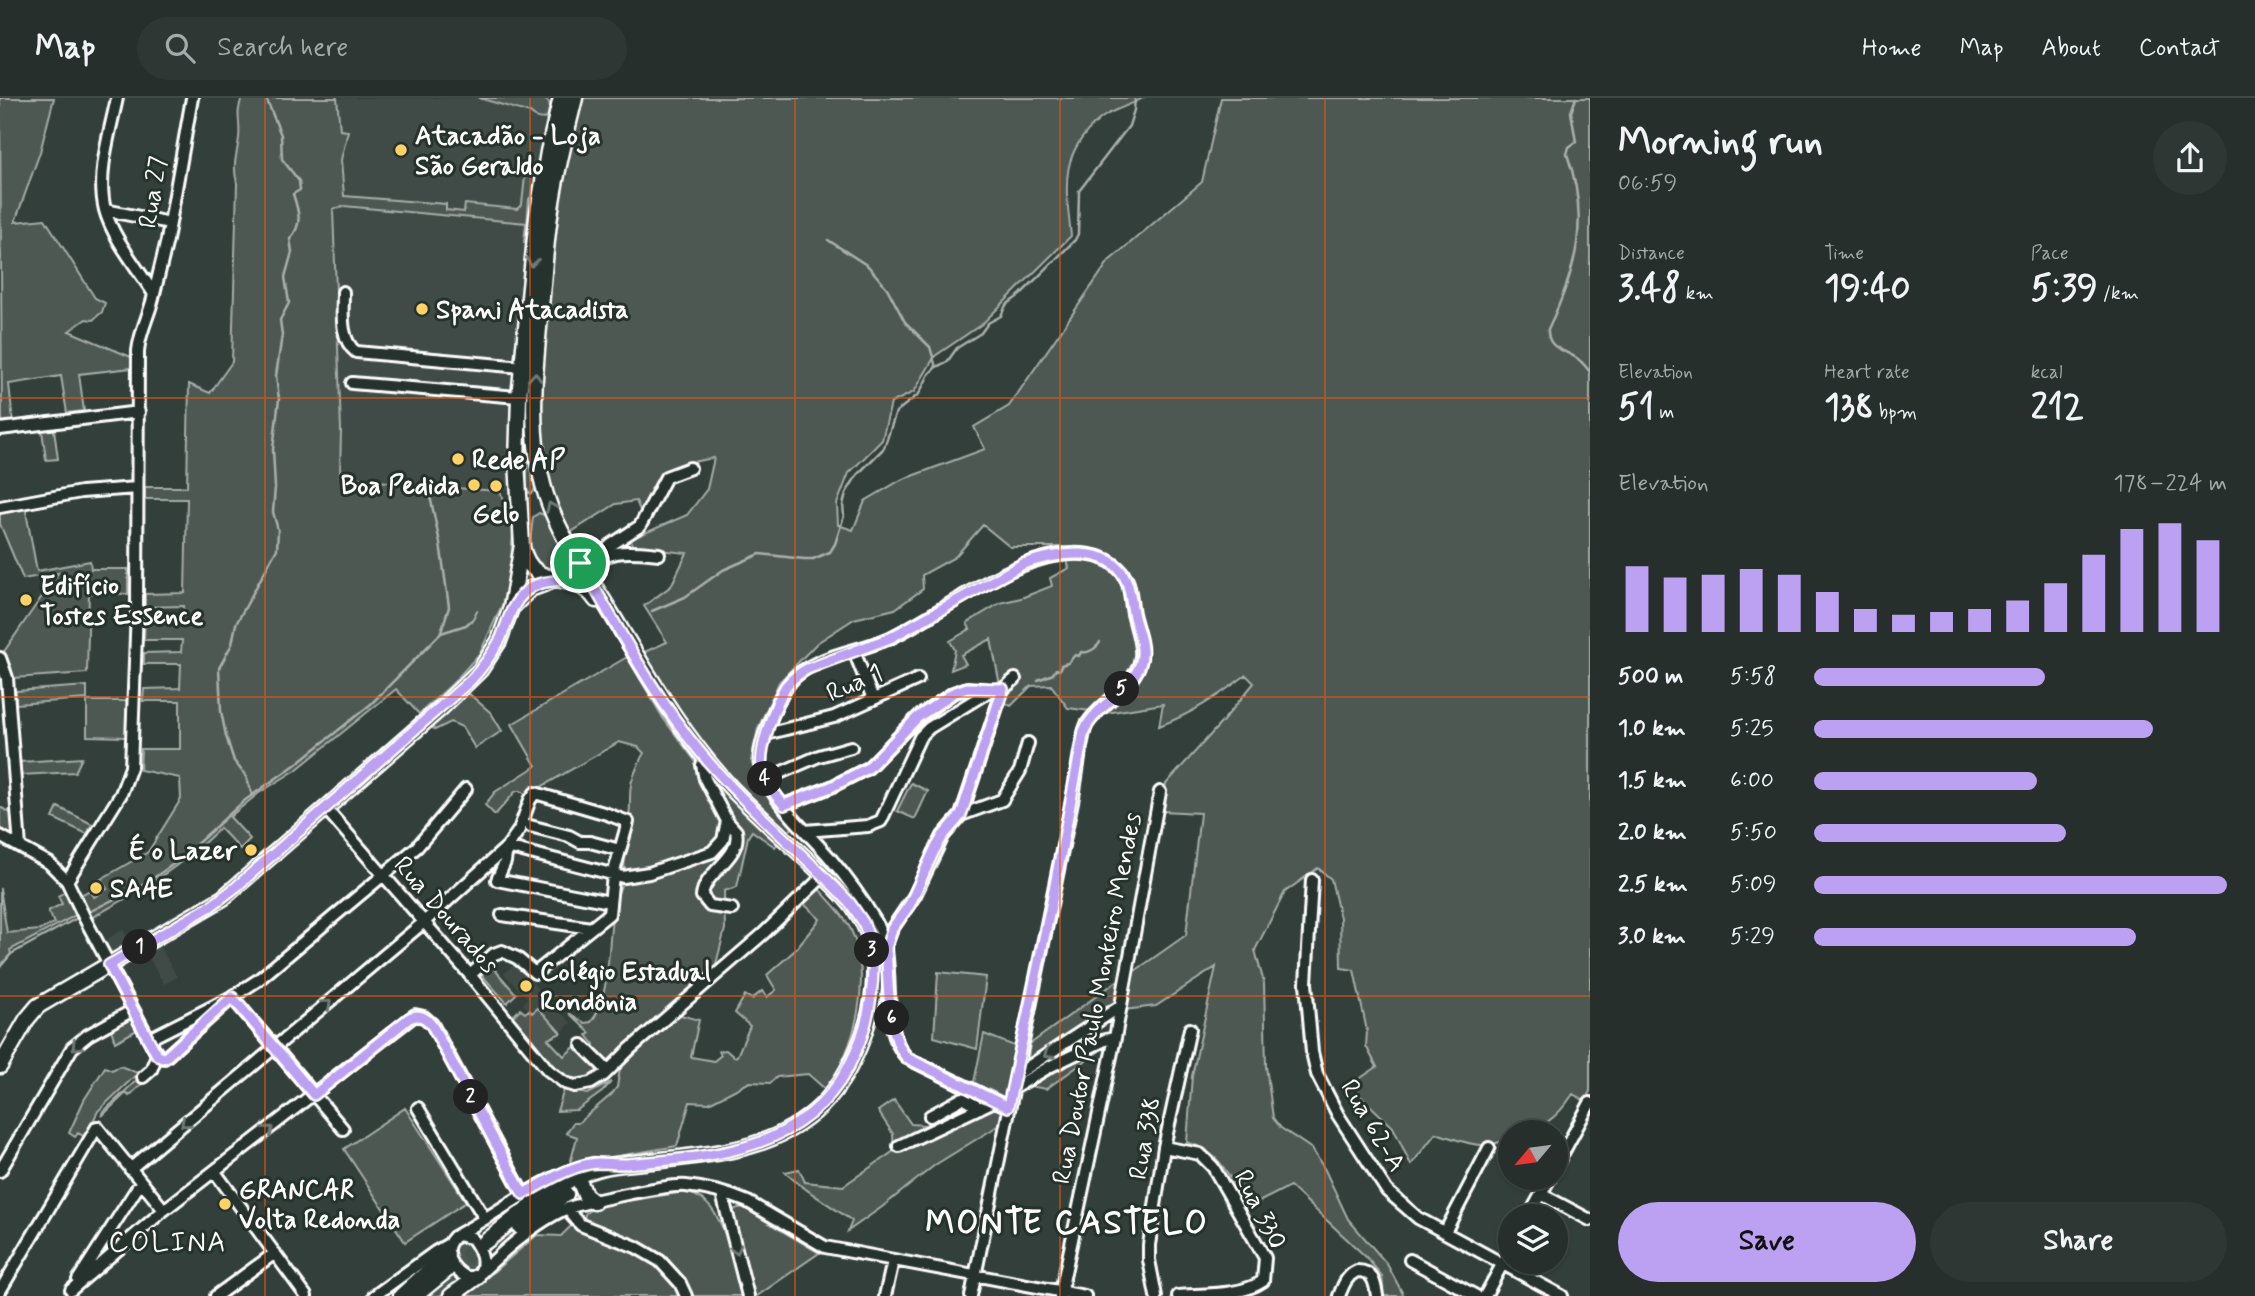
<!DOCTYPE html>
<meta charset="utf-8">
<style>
body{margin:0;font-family:Mynerve,sans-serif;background:#2e3734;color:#f1f3f6;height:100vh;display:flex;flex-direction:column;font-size:26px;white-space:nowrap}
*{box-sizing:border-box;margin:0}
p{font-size:23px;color:#a4a9a9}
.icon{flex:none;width:38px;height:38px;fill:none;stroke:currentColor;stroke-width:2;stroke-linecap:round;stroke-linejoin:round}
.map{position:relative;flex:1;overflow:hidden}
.drawer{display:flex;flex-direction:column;background:#262f2c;width:665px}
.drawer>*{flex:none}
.needle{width:46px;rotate:241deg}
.buttons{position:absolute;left:1498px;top:1022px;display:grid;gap:14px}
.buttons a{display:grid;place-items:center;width:70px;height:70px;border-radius:50%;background:#262f2c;box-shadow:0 2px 5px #0004,0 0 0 2px #424a48;font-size:35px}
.pin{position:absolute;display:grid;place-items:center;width:60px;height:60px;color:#fff;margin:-30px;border:4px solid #fff;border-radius:50%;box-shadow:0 2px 7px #0007}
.km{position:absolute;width:35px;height:35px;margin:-18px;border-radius:50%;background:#222;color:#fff;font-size:19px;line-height:35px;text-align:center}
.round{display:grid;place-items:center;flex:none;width:74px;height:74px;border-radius:37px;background:#2e3734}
.summary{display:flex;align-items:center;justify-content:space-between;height:119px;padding:0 28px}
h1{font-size:38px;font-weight:700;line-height:52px}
.stats{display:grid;grid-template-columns:repeat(3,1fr);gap:10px;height:119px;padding:7px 28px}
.stats div{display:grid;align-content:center}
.stats b{font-size:35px;font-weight:700}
.stats small{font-size:19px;font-weight:400}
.stats p{font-size:19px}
.chart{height:196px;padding:14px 28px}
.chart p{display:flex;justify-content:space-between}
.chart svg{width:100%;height:126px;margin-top:7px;stroke:#bca0f2;stroke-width:6}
.action{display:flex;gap:14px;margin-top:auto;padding:14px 28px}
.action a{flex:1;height:80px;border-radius:42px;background:#bca0f2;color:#111;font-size:28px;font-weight:700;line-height:80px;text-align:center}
.action a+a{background:#2e3734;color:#f1f3f6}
ul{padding:0 28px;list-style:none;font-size:23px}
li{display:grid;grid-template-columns:112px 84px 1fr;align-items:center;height:52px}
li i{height:18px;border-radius:9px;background:#bca0f2}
header{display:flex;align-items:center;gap:42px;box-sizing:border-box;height:98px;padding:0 35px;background:#262f2c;border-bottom:2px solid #424a48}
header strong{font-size:33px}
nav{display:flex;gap:38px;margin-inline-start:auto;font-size:24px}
.search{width:490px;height:63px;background:#2e3734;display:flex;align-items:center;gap:18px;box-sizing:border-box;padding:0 24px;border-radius:38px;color:#a4a9a9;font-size:26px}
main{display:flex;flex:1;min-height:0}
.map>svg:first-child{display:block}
</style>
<header>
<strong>Map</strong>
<div class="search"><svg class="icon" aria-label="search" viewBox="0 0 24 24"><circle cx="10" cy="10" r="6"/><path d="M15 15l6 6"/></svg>Search here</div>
<nav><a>Home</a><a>Map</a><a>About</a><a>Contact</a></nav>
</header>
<main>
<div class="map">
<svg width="1590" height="1198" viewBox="0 0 1590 1198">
<rect width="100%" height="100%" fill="#333f3a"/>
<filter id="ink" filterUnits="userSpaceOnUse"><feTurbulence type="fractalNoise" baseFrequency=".0143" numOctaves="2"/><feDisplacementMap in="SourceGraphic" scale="14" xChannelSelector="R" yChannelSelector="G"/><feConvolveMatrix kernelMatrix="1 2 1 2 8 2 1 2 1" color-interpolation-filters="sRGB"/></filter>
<g filter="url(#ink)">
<!-- built -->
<path fill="#404c47" d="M337,0H581L551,395L411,387L340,378L341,332L333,110L348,34L340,32Z
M123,832L130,846L111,855L104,843Z
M159,847L177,879L164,886L146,854Z
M514,866L571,925L561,935L538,911L532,915L523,906L528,900L504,876Z"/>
<!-- green -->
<path fill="#4d5853" stroke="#a6aca9" stroke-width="2" d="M0,0H54L40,54L15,124L45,121L95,200L105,205L102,214L93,222L86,221L69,233L131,259V270L79,276L84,313L67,315L61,278L9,286L13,323L2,324Z
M242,0H337L340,32L348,33L341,62L344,98L446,106V112L464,114L465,106L517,111L522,106L526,69L531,65L538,66L533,96L529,101L528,113L526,145L524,144L526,125L344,108L333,111L341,332L340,378L411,387L499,393L514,417L510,477L502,507L480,555L453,585L419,616L396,591L296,672L259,695L233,716L230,719L250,741L240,751L220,730C178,771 142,792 91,820L81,797L90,792L94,799L107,791L101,781L148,754L181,701L180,680L140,672L141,651H180V603H143L144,591L180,590L181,566H144V555L181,554L182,542H144L145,519L183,520L184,508L145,509V496L185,495L187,401H145V389H187L189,286L210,295L232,264L237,85C232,65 237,58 239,40C241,23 235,17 242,0Z
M479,0H539L546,2L550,6L547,20C540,22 535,20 530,15Z
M581,0H1143C1130,8 1110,12 1099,22C1058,57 1066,90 1071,138L982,226L935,258L914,294L891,305L882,342L849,375L837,406L838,427L853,432L865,403L901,382L985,351L974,329L1009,308L1109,163L1202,84L1221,0H1590V993L1585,1003L1573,996C1557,1020 1541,1034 1510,1034V1040C1481,1054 1465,1044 1436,1035L1411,1067L1393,1029L1360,998L1353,985L1377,969L1366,948L1367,933L1354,872L1341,870L1340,820L1331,781L1318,770L1285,794L1255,852L1264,885L1266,968L1273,1020L1281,1030L1312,1051L1325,1072L1348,1121L1387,1166L1404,1198H1384L1382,1178L1366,1159L1290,1088L1247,1110C1228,1078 1224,1056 1187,1044L1192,978L1216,869L1156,908L1124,912L1132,875L1186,837L1200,715L1162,713L1166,686L1222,624L1254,585L1246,577C1218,598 1192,616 1159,628L1163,606L1106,615L1068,610L1051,587L1031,588L1011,608L1003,603L991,541L961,557L966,566L951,572L955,552L950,543L970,531L967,525L1000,505L1021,500L1052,488L1050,480L1069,470L1067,462L1069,460L1063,449H1010L983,427L955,459L922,477L923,491L895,511L854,521L817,545L779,584L758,630L751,662L758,684L775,706L795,726L788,735L743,694L698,644L640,556L667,544L644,508L671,488L687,455L632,449L631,441L687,417L707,391L714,360L692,364L661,375L642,417L636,403L616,406L568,436C533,367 541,291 547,216C550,181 552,145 557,110C562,73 572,36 581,0Z
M54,331L58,361L46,362L42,332Z
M530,359L535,391L532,396L527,394L526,390L528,360Z
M25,408L37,473L90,463L91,471H128V496L89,495L87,575L13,580L11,568L3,555L58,475L23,481L0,426V415Z
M539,415L546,418L570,464L572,471L569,475L539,473L529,452L533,419Z
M627,559L663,620L698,667L723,725L720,741L709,752L624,777L625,749L631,722L629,717C631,707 629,697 631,687C631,683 641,659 644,655L638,649L619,644L527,697L521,693H516L495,717L485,707L495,694L536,668L512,626Z
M87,588V601L16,606V593Z
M467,594L491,615L502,633L475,650L462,629L451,624L435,632L430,627Z
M87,603H127L126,639L87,638Z
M82,660L75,674L21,677L20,664Z
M911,685L928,693L915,721L897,713Z
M716,686L778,745L775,749L752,733L748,739L737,789L724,793L725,831L715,870L608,969L593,954L594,946L587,937L590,935L569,915L585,925L591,924C612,899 607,839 614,808C616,799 620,791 623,782C644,779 710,766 724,753C729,750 731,744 734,739L712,690Z
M0,709L11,715L13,738L0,731Z
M58,709L92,726L87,736L53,720Z
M0,790L7,835L40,832L54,825L48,813L62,806L58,798L65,794L76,817L10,852L11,856L0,869Z
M818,790C830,803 843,816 851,832C873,877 856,954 825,991L808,976L777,979L770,985L750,984L709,1005L690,1004L677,1048L570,1066L577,1039L566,1035L573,1025H578L612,996L617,989L620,971L677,916L699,922L691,959L714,963L721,957L719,953L726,952L734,959L737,958L750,928L735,915L745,897L752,901L762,893L767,899L776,892L767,877L794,853L820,821L803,805Z
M489,865L516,896L507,905L479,874Z
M938,874L986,879L977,951L934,939Z
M1120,881L1116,908L1085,928L1102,951L1046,991L1024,987L1030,946Z
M538,910L561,935L548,941L564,958L577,947L601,973C594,980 582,986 571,983C551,976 525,936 512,919L520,911L525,915L529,912L532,915Z
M131,920L137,932L115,944L111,931Z
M984,936L1017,949L1001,1026L935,1067L882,1109L848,1133L852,1123C830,1106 804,1093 785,1074L799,1071L805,1084L843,1088L894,1053L893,1036L878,1013L894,1002L911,1026L924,1027L968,1013Z
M120,968L138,975L98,1013L85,1039L78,1035L75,1039L69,1035L84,1002L105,969L112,972Z
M140,979L144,984L129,998L126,995L102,1018L104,1013Z
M611,984L602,994L577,1012L557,1013L564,992L588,996Z
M405,1010L466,1104L405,1144L344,1051Z
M678,1095C724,1091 732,1164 742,1198H692L665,1160L584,1121L585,1116L595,1108Z
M742,1109L819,1155L757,1198H752L732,1116L735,1111Z
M573,1126C614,1143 658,1157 680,1198H465L537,1137L561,1138Z
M459,1145L468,1146L478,1159V1167L471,1173H464L455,1162L452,1152Z
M444,1168L465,1182L439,1198H427L452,1177Z"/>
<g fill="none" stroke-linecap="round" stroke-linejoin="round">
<!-- stream -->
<path stroke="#abb0ae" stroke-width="2.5" d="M1576,0L1571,14L1576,44L1569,49L1567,56C1590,121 1577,171 1548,231C1547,252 1565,251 1578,261C1583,265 1587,270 1590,274
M828,142L868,168L887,190L905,224L930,249L936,269
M429,393L440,445L449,509L441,534
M652,513L685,499L723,472L760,456L804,461H813L830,454L835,446L844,418L843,407L846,395L857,377L884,350L896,314L919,296L929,276L936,269L947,264L957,250L981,235L988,225L1001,218L1006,207L1020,197L1075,142L1078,136L1079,93L1129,28L1134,12L1135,0
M1038,582L1053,576L1056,571L1059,572L1061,570V567L1068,565L1075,557L1079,558L1081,554C1088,556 1097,550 1100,544
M252,696L246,678L234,663L226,638L221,613L219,570L232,546L236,526L277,451L278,432L273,414L275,389L273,351L279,301L276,278L282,237L280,222L289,205L285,179L292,154L290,141C303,126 299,114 293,96L300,92L299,83L282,61L281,37L266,0
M85,816L148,784L179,762L244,703L295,667L371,606L441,535L466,527L473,521L477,513
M0,869L11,856L79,819"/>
<!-- major-tunnel -->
<path stroke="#47524e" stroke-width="14" stroke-dasharray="14 7" stroke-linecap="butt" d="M447,1172L485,1144"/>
<defs>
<path id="minor" d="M117,0C110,35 96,76 105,112C112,139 139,172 154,196L167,142L192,0
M105,112L170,125
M343,194C343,213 339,241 356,254L522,269
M352,285L519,299
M0,331L139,314
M0,409L81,394L137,390
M597,461L611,447L640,428L666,379L690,370
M584,472C609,450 627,453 659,456
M854,553L873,601
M0,560L7,580L20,749
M766,636L834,619L918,581
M766,681L819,658L851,649
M784,707L831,689L868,670L918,619L953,595L967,590L991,592
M326,711L470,877L548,972L565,985L575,988L591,985L604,977L630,951L763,836L818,783
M961,717L1002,702L1020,673L1028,645
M727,723L736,733C742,761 704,773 702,798L710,808L732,811
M530,728L569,738L580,744H590L620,752
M805,733L868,728L881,723L920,639L929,630L991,592L1003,591L1015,581
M0,738L49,765L67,783L85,821L158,958L164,960L168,957L225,906
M1312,782L1306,885L1312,954L1317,976L1338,1017L1387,1093L1418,1120L1562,1198
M67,783L121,696L131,669L137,511L138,253C140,232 150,216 154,196
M502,817L591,830
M885,849L892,831L915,797L943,738L961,717L1003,591
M470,877L494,856L502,853L517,860L535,875L609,816L613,777L628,724L607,716L535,695L530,702L519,732L507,749L505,764L497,782L610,804
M232,899L343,1031
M149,941L232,899L258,882L417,749L466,691
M582,947L608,973
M1016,977L1121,908
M143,979L151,972L157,957
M1014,990L1051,968L1105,942L1115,940
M418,1010L485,1121
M930,1018L963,1000L980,1010
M899,1048L994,1003
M1164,1049L1200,1056L1213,1069L1265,1160L1263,1183C1241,1198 1205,1196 1178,1198
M1556,1068L1590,1005
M130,1071L424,824L507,749L623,779L649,775L712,754L723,742L727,723L705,681L702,667
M0,1073L72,950L88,937L133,912
M215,1074L306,1198
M722,1096L748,1198
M1541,1096L1590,1122
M569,1110L573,1119L581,1127L636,1149L660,1163L680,1185L686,1198
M1529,1118L1550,1080
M1445,1134L1489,1050
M458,1137L472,1140C481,1152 488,1166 477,1179H466C451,1170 440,1154 454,1139C501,1114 540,1079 593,1066
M1410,1162L1476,1198
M481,1175C504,1152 531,1128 561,1113C577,1105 669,1086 686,1088C706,1090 729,1096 748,1104L825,1149L1085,1198
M78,1182L141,1084
M71,1192L164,1112L415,917L424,919L432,926L523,1096
M0,1193L97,1029L164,1112
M216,1198L275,1155
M374,1198L435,1154L447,1147
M885,1198L893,1163
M971,1198L1073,699C1076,683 1081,637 1087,626C1096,612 1113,601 1124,589C1150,563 1141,547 1133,516C1131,506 1131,495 1128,485C1124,473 1113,464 1102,460C1035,437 948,513 890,540C861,553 823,556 797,577C782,589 762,637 760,657C758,692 809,735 830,760C847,780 863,802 876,824C900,863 876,927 907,960L1008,1009
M1060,1198L1115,940L1160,694
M1156,1198L1149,1162V1147L1164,1049L1190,931
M1339,1198C1343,1188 1346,1178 1357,1173C1373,1173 1375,1184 1377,1198
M1485,1198L1510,1152"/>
<path id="major" d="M522,449C533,496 574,469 596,502
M512,509L530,491L554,482
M0,968L27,921L38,908L223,800L442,609L480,572L499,543L511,510L522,447L517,364L519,299L537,120L548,54L561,0
M581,1087L585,1097L594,1104
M520,1129L566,1096
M485,1144C515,1121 550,1089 585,1075C603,1067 624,1066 644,1064C707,1056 773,1055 821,1008C860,969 889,887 867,833C858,809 838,792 820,774C791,746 760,720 732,691C681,637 646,573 608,510C586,474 559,438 546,397C527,337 535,271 541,209C544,176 546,143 551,111C556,73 566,37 575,0
M401,1198L447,1156
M415,1198L447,1172
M451,1198L477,1179"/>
</defs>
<!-- minor casing -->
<use href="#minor" stroke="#fff" stroke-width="16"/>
<!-- major casing -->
<use href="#major" stroke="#fff" stroke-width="19"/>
<!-- minor -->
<use href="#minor" stroke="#26332d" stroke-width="10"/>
<!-- major -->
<use href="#major" stroke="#26332d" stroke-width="14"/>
</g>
<!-- one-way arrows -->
<defs><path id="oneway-chevron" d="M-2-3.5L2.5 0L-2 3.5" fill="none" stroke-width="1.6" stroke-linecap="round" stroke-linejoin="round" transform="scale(1.75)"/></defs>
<g stroke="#727a76">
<use href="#oneway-chevron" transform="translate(532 164) rotate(97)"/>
<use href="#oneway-chevron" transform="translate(535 279) rotate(-87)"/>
<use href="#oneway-chevron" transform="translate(551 409) rotate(-112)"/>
<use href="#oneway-chevron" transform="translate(327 906) rotate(-40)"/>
<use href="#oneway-chevron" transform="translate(76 948) rotate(135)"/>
<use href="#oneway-chevron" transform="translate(1048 956) rotate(147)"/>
<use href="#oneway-chevron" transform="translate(185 1025) rotate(140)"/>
<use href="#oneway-chevron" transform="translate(269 1032) rotate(-39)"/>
<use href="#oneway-chevron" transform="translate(736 1152) rotate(75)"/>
</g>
</g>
<g fill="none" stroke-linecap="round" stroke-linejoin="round" filter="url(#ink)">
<defs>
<path id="route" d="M580,465C566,493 546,475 525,494C510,508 508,524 500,542C492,556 482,570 471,582L236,789L211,808L109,867L157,957L162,960L166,959L232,899L314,997L408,921C419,914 428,920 434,931L523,1096C546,1084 571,1067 597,1065C606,1065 615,1066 624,1066C709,1059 802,1055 848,970C869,931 876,891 872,847L886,850L892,831L910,806L934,753L943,738L961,717L1003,591L967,590L953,595L918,619L868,670L831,689L784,707C775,697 765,684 762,670C758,652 776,604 786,588C792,581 799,575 807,571L890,540L1023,466C1053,456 1110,444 1126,482C1131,493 1131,507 1134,519C1138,535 1146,551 1140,567C1129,595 1096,607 1084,633L1052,803L1008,1009L907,960C886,937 889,881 886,850L872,847L863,824L850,805C802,753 745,709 700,654C653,597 618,529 580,465"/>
</defs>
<!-- route casing -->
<use href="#route" stroke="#fff" stroke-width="14"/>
<!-- route -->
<use href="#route" stroke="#bca0f2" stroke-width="9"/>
</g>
<!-- grid -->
<path fill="none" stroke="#e8590c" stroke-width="2" stroke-opacity="0.55" d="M265,0V1198M530,0V1198M795,0V1198M1060,0V1198M1325,0V1198M0,300H1590M0,599H1590M0,898H1590"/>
<!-- markers -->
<g fill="#ffd166" stroke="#26332d" stroke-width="2.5">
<circle cx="401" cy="52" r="7"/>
<circle cx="422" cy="211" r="7"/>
<circle cx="458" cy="361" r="7"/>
<circle cx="474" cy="387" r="7"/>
<circle cx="496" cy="388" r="7"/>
<circle cx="26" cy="502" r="7"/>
<circle cx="251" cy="752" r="7"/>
<circle cx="96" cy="790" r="7"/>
<circle cx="526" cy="888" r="7"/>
<circle cx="225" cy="1106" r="7"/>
</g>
<g text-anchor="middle" stroke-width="6" stroke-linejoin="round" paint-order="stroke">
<!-- poi labels -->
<g font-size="26" font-weight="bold" fill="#fff" stroke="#26332d" text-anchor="start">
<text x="415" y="46">Atacadão - Loja<tspan x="415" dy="30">São Geraldo</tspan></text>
<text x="436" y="220">Spani Atacadista</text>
<text x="472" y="370">Rede AP</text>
<text x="460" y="396" text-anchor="end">Boa Pedida</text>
<text x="496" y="424" text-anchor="middle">Gelo</text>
<text x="40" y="496">Edifício<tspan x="40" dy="30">Tostes Essence</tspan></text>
<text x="237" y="761" text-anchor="end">É o Lazer</text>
<text x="110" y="799">SAAE</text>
<text x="540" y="882">Colégio Estadual<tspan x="540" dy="30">Rondônia</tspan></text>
<text x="239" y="1100">GRANCAR<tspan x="239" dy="30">Volta Redonda</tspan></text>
</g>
<!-- street labels -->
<g font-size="26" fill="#fff" stroke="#26332d">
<text transform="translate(152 94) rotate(-81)" y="9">Rua 27</text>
<text transform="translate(854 584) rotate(-24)" y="9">Rua 1</text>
<text transform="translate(447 816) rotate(49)" y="9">Rua Dourados</text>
<text transform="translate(1096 900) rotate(-79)" y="9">Rua Doutor Paulo Monteiro Mendes</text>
<text transform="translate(1374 1027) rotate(59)" y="9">Rua 62-A</text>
<text transform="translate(1144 1040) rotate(-80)" y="9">Rua 338</text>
<text transform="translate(1261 1111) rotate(63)" y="9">Rua 330</text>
</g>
<!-- neighbourhood labels -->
<g font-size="28" letter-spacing="2" fill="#fff" stroke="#26332d">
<text x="168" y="1153">COLINA</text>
</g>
<!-- district labels -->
<g font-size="33" font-weight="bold" letter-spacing="2" fill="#fff" stroke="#26332d">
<text x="1067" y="1135">MONTE CASTELO</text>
</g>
</g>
</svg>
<div class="buttons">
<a><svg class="needle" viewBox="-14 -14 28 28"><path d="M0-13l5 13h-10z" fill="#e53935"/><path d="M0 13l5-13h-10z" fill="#a4a9a9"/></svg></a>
<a><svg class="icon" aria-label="layers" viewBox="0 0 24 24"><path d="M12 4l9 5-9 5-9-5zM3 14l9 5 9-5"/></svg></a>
</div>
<div class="pin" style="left:580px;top:465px;background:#1e9e55"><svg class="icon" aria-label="arrive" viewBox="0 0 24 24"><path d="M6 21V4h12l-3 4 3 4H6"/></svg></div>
<b class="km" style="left:140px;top:849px">1</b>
<b class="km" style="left:471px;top:999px">2</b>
<b class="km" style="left:872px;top:852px">3</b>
<b class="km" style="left:765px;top:681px">4</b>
<b class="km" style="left:1122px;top:591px">5</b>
<b class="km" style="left:892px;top:920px">6</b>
</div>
<section class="drawer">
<div class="summary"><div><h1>Morning run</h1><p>06:59</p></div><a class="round"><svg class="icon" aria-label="share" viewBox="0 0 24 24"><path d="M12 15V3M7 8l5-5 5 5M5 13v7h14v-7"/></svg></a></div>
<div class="stats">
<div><p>Distance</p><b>3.48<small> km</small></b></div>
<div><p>Time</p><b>19:40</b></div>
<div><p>Pace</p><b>5:39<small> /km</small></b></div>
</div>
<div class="stats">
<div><p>Elevation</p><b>51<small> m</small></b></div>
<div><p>Heart rate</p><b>138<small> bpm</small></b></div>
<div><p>kcal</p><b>212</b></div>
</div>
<div class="chart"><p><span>Elevation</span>178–224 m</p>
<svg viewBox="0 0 160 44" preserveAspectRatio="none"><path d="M5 44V21M15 44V25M25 44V24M35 44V22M45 44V24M55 44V30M65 44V36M75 44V38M85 44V37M95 44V36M105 44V33M115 44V27M125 44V17M135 44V8M145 44V6M155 44V12"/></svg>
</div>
<ul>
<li><b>500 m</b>5:58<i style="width:56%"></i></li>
<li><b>1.0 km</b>5:25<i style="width:82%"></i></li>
<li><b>1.5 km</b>6:00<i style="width:54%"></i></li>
<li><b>2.0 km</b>5:50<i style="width:61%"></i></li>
<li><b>2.5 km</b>5:09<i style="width:100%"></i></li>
<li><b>3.0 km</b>5:29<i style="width:78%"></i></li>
</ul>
<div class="action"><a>Save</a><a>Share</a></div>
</section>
</main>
